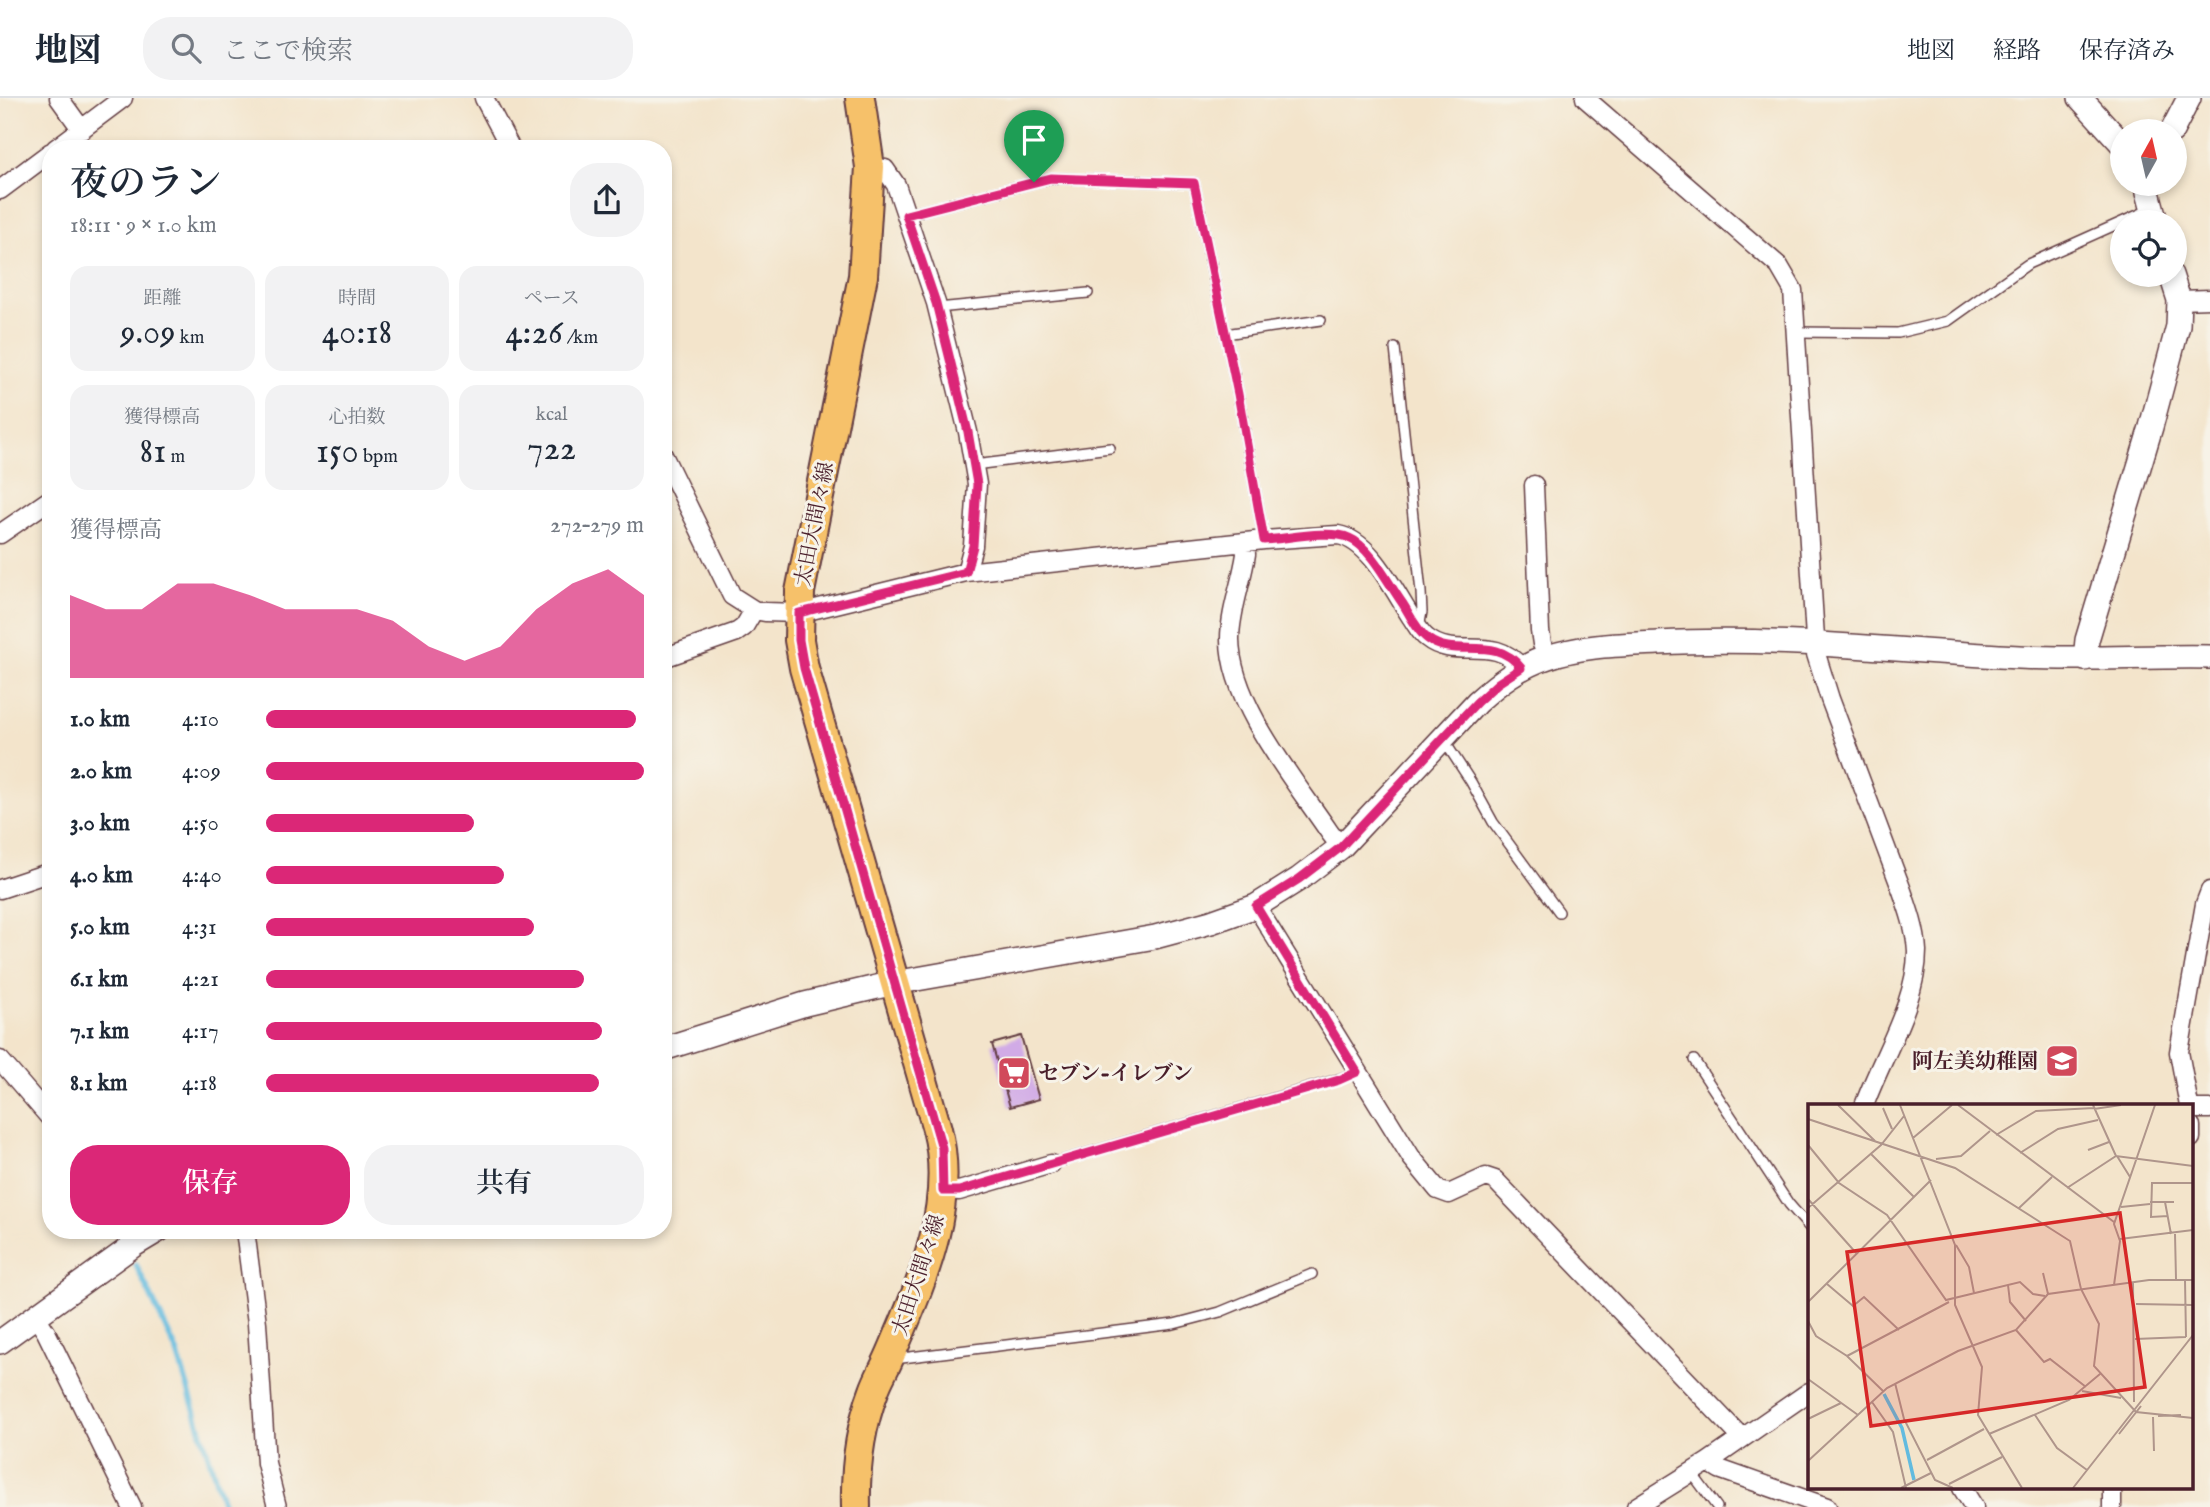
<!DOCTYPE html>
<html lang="ja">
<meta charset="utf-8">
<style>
body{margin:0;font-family:"IM FELL English","Noto Serif JP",serif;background:#f2f2f3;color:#1f2937;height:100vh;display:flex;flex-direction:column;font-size:26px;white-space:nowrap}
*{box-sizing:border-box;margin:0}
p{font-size:23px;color:#747a83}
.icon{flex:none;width:38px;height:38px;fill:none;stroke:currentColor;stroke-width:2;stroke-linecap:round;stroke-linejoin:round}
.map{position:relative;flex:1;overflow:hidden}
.details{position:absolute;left:42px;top:42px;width:630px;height:1099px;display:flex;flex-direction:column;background:#fff;border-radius:28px;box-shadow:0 4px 10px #0003}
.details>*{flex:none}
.needle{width:46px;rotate:8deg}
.fabs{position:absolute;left:2110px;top:21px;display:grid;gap:14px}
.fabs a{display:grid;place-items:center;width:77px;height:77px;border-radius:50%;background:#fff;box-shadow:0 4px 10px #0003;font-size:35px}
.pin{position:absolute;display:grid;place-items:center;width:60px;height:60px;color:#fff;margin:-72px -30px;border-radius:50% 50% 50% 0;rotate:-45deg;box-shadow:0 0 7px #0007}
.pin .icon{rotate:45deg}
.round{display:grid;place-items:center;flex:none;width:74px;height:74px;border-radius:28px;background:#f2f2f3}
.head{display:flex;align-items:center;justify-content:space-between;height:119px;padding:0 28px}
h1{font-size:38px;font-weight:600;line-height:52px}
.stats{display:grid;grid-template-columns:repeat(3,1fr);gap:10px;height:119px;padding:7px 28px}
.stats div{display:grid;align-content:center;border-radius:18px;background:#f2f2f3;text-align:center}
.stats b{font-size:35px;font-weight:600}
.stats small{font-size:19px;font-weight:400}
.stats p{font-size:19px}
.chart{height:196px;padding:14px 28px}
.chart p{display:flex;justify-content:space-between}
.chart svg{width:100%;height:126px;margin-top:7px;fill:#db2777;opacity:.7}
.action{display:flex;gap:14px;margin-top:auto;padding:14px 28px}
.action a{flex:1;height:80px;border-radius:28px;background:#db2777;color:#fff;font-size:28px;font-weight:600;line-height:80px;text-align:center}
.action a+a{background:#f2f2f3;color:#1f2937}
ul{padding:0 28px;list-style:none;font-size:23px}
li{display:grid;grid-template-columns:112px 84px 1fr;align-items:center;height:52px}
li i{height:18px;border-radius:9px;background:#db2777}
header{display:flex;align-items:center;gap:42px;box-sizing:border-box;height:98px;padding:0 35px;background:#fff;border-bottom:2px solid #e0e1e3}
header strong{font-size:33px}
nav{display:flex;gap:38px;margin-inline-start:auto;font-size:24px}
.search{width:490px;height:63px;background:#f2f2f3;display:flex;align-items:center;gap:18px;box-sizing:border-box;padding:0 24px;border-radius:28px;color:#747a83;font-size:26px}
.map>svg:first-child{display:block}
</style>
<header>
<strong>地図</strong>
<div class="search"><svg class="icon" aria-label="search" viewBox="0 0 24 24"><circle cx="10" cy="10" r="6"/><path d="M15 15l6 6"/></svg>ここで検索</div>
<nav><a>地図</a><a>経路</a><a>保存済み</a></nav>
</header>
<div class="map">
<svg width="2210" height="1409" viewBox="0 0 2210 1409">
<rect width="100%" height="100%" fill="#f7f3e8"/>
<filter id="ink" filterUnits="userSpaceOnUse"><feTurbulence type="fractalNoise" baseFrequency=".0143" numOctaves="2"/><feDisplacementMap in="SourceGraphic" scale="14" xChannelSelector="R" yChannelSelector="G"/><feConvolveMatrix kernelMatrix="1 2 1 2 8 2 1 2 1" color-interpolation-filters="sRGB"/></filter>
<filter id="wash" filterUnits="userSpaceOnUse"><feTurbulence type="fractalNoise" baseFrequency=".00686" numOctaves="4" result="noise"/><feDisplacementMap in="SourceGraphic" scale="28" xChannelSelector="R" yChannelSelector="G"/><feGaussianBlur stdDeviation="1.57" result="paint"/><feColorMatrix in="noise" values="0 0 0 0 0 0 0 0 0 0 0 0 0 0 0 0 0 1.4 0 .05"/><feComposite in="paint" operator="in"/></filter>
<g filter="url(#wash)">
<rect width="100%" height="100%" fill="#f3e4cb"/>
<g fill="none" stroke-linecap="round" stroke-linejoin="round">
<!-- stream -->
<path stroke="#62bbdf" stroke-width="6" d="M136,1167L177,1254L224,1409"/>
</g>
<g id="blocks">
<!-- building -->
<path fill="#d1abe6" d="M1021,938L1039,1001L1010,1009L992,946Z"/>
</g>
</g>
<g filter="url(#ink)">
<use href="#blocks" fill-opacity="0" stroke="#633d43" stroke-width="2"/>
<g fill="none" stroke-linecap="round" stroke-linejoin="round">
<defs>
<path id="service" d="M906,117L1051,80L1194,85L1238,296L1264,442
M938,210L1088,195
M1795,234L1898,235L1948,223L2028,166L2151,111
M1225,236L1321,222
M1395,250L1421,494L1422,514L1419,530
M974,367L1110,350
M1443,641L1471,684L1493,724L1559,814
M1694,962L1789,1106L1809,1129
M1051,1066L1339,981L1357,974
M894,1261L1174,1226L1220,1214L1312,1176
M1691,1374L1717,1409"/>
<path id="minor" d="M59,0L82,32
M484,0L511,51
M1585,0L1779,168L1793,192L1816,556L1830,601L1901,790C1908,810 1916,832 1917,853C1917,905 1881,960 1864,1008
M55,51L123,0
M870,69L885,71L896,87L936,205L968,334L977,386L973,448L966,474
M0,92L51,54
M2179,202L2210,201
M663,357L732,498L754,512L765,514L799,515L966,474L1264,442L1338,437C1370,442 1394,493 1411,519C1416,526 1420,535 1427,540C1455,563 1495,535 1521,570
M1534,387L1540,533L1542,546L1548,559
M0,436L51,401
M1245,445L1246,456C1242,484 1230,513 1230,541C1230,605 1295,683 1330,735L1341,749
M663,560L737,534L744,529L754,512
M0,791L51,774
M1256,808L1411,1059L1438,1092L1449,1096L1486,1079L1495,1082L1742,1340
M0,962L51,1021
M2189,1008L2179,954L2205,806L2210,793
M2191,1011H2210
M2191,1028V1040
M943,1092L959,1093L1051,1066
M245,1132L257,1225L266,1365L277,1409
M36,1219L46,1234L132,1409
M1708,1364L1719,1371L1827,1409
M1962,1390L1974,1409
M1636,1409L1708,1364L1809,1294
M2112,1409V1390"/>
<path id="tertiary" d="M2080,0L2123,47
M2172,33L2189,0
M2148,86V94L2156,124
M2085,561L2087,542L2151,329L2178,228L2179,202L2171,177
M663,951L805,906L894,885L1155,839L1211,824L1256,808L1299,781L1341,749L1477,604C1498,585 1520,568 1548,559C1583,547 1622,547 1658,545C1779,538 1898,553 2019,559C2083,562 2146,558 2210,559
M0,1244L134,1147L159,1132"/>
<path id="primary" d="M856,1409C855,1370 860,1330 874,1293C878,1281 885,1270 890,1258C920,1188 957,1108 937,1031L804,570L799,542L800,494L863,178L870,69L860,0"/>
</defs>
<!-- service casing -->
<use href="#service" stroke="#633d43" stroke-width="12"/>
<!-- minor casing -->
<use href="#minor" stroke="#633d43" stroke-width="21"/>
<!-- tertiary casing -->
<use href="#tertiary" stroke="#633d43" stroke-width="26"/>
<!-- primary casing -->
<use href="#primary" stroke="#633d43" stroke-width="32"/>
<!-- service -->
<use href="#service" stroke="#fff" stroke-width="9"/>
<!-- minor -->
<use href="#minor" stroke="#fff" stroke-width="18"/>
<!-- tertiary -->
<use href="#tertiary" stroke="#fff" stroke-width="23"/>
<!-- primary -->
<use href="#primary" stroke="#f6c16b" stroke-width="28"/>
</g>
</g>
<g fill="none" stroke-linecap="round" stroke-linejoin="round" filter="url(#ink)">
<defs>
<path id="route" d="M1051,80L1194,85L1238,296L1264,442C1285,441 1331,431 1349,440C1371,449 1389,487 1403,506C1410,517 1417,533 1428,541C1456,562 1495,535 1521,570L1498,585L1477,604L1341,749L1299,781L1256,808L1357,974L1339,982L959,1093H943L942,1050L804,570L799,542V515L966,474L973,448L977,386L968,334L936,205L906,117Z"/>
</defs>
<!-- route casing -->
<use href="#route" stroke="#fff" stroke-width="14"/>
<!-- route -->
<use href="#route" stroke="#db2777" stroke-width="9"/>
</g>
<!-- icons -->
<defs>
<symbol id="school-square" viewBox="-11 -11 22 22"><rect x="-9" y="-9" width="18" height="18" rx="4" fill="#d1495b" stroke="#f7f3e8"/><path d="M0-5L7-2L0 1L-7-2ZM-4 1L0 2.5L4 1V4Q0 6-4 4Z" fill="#fff"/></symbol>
<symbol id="supermarket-square" viewBox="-11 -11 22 22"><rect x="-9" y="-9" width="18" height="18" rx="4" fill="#d1495b" stroke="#f7f3e8"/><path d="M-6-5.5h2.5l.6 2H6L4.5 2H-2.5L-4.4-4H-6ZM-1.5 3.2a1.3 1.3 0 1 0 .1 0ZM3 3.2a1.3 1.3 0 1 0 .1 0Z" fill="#fff"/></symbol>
</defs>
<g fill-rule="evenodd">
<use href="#school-square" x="2043" y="944" width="38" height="38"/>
<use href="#supermarket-square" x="995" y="956" width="38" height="38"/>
</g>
<g text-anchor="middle" stroke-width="6" stroke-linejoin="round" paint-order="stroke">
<!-- street labels -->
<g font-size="21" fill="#4a1f2b" stroke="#f7f3e8">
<text transform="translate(814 426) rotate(-79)" y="7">太田大間々線</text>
<text transform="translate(918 1177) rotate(-72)" y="7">太田大間々線</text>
</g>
<!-- poi labels -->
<g font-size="21" font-weight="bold" fill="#4a1f2b" stroke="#f7f3e8" text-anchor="end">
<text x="2038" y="970">阿左美幼稚園</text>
<text x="1038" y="982" text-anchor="start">セブン-イレブン</text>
</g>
</g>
<!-- overview -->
<g transform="translate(1808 1006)">
<rect width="385" height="385" fill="#f3e4cb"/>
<path fill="none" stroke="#62bbdf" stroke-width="3.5" d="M76,290L94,324L106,376"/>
<path fill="none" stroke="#af958b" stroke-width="2" d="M30,1L67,37M92,1L147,141V201L174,263L170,311L214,384M150,1L306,118M285,1L308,52M75,4L84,25M286,5L313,1M0,15L147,64L262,137L273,185L291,220L286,262L328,308L385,314M188,31L228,7L286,4M105,34L144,1M0,41L31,79L79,111L138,196L212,178L225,190L237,192M280,46L301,38M212,49L250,25L290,16M63,50L106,93M309,52L322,73M128,55L153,52L182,27M259,84L308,52L385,62M0,95L49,150M342,98H366M357,98L363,130M313,103L342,100M0,104L73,41L96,12M211,104L244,73M360,112L343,113L344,79H385M367,130L368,175M312,135L385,126M148,141L161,163L166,189M235,169L240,190M377,176L378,233M325,178L326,298M19,180L45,202L56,193L91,226M200,181L202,198L218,217M306,181L312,137L306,120L347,1M0,198L123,76M328,200L385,201M0,217L8,232L39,252L75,287M208,226L236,258L242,255L278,283M327,235L378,233M39,252L141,198M0,275L50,311M87,279L96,315L127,376L145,384M274,287L313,294M64,298L85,328L98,384M227,311L249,344L279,366M350,312L373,311M345,313L346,347M0,315L33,299M181,330L261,296L292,270M311,330L333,302M119,356L176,325M0,357L79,284L150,247L208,226L240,190L341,176H385M141,380L194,353M93,384L123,369M265,384L385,231"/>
<path fill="#d62828" fill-opacity="0.15" stroke="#d62828" stroke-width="3.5" d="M312,109L337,283L63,322L39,148Z"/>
<rect width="385" height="385" fill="none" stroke="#4a1f2b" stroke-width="3.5"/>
</g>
</svg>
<div class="fabs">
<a><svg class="needle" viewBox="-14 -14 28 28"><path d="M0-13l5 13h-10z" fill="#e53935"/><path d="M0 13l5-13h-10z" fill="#747a83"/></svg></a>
<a><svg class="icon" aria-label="locate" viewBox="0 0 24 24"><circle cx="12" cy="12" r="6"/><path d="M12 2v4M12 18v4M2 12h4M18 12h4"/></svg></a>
</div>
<div class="pin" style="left:1034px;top:84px;background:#1e9e55"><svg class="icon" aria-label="arrive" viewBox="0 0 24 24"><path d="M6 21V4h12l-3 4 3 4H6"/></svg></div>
<section class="details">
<div class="head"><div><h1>夜のラン</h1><p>18:11 · 9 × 1.0 km</p></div><a class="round"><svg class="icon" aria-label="share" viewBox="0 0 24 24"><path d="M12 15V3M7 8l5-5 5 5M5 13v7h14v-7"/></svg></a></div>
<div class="stats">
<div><p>距離</p><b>9.09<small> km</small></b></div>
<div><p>時間</p><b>40:18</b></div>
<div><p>ペース</p><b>4:26<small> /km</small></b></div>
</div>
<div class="stats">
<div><p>獲得標高</p><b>81<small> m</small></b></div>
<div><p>心拍数</p><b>150<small> bpm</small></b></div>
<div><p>kcal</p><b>722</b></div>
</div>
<div class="chart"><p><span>獲得標高</span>272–279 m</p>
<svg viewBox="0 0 160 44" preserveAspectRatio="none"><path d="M0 44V15L10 20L20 20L30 11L40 11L50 15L60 20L70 20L80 20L90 24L100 33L110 38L120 33L130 20L140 11L150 6L160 15V44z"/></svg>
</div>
<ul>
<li><b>1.0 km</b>4:10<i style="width:98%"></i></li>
<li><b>2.0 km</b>4:09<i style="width:100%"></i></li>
<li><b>3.0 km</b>4:50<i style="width:55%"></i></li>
<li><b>4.0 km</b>4:40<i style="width:63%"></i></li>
<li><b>5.0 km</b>4:31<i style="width:71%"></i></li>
<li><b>6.1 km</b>4:21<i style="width:84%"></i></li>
<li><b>7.1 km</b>4:17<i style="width:89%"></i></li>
<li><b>8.1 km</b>4:18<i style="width:88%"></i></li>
</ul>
<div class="action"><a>保存</a><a>共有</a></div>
</section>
</div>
